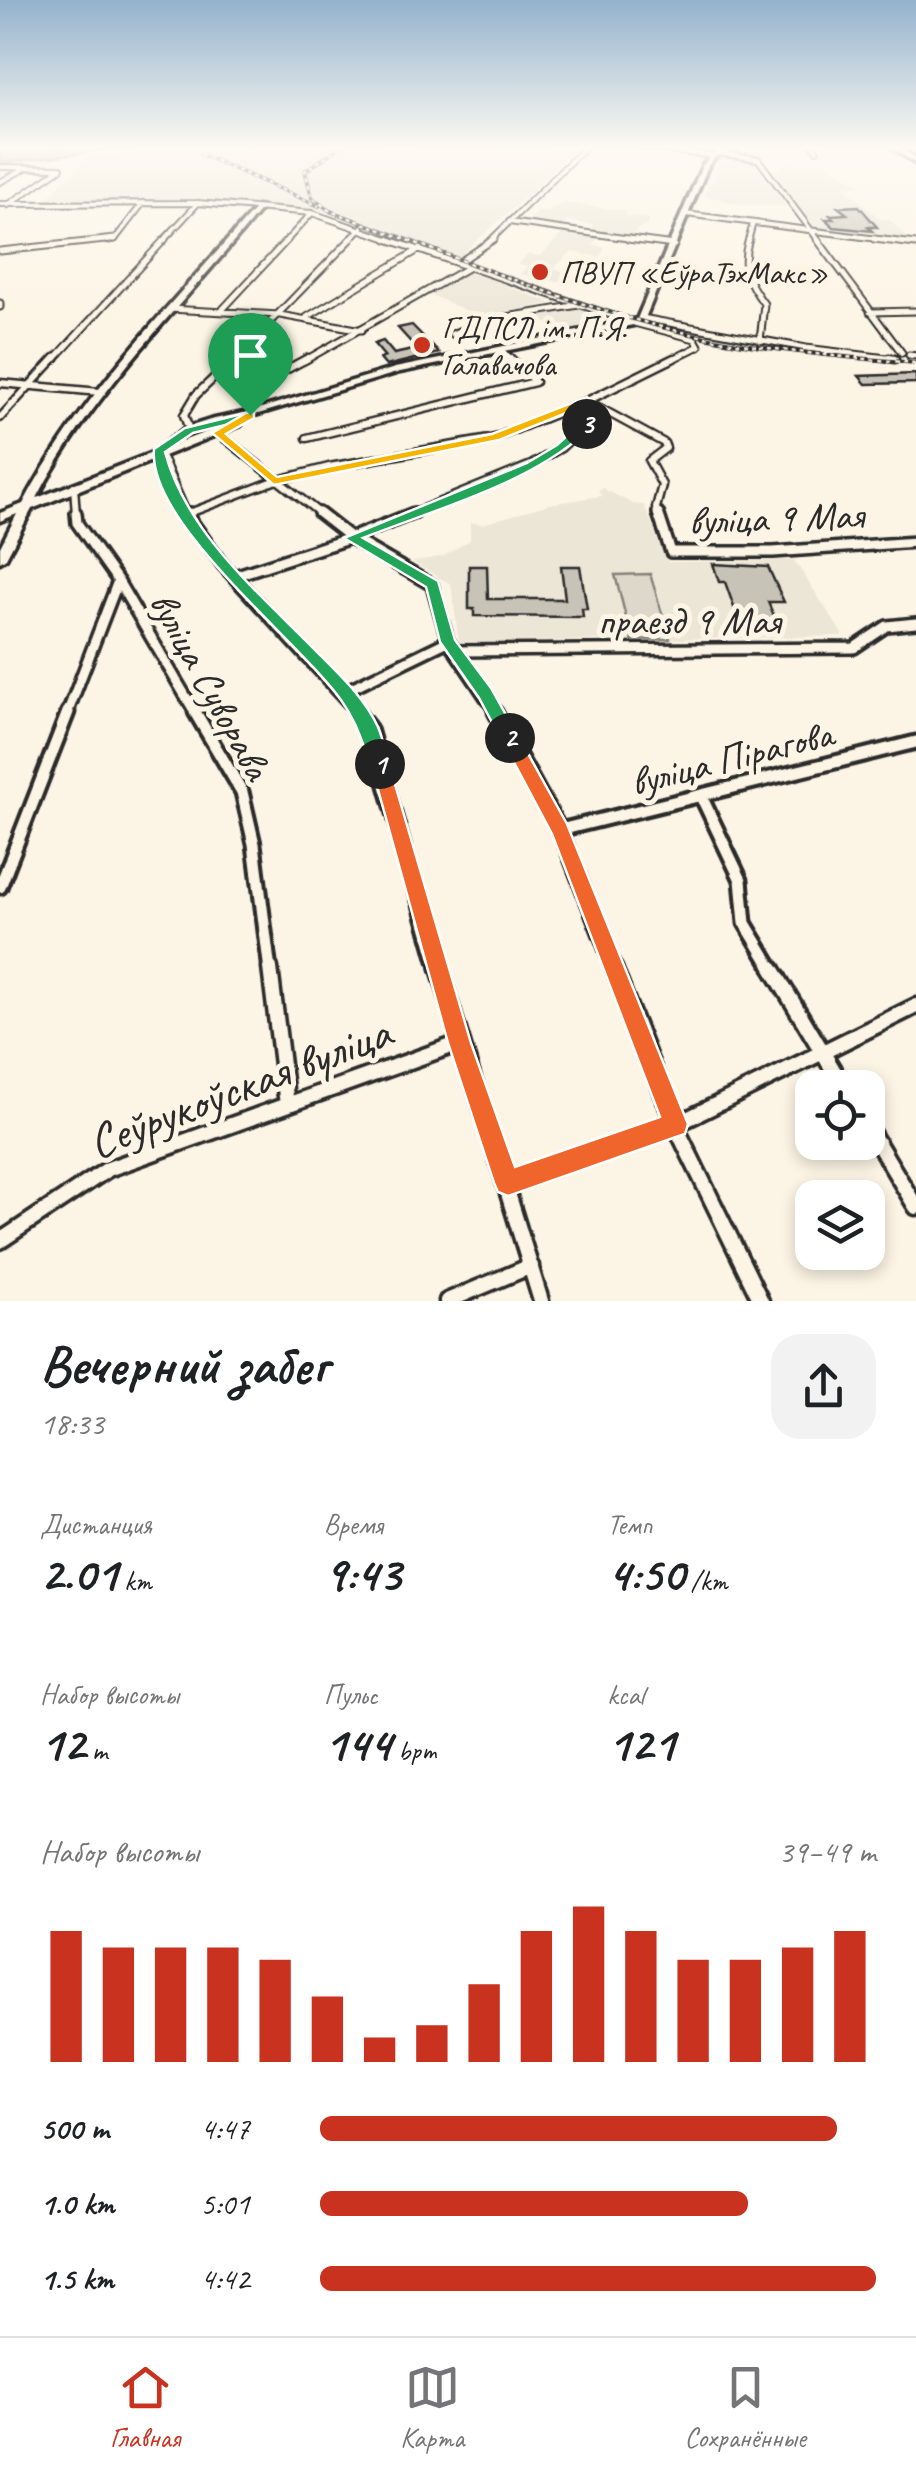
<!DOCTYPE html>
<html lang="ru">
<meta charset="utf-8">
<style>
body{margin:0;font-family:Caveat,sans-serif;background:#f2f2f2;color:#202124;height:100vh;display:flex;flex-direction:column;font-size:38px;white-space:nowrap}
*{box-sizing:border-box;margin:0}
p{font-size:32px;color:#757577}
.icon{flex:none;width:55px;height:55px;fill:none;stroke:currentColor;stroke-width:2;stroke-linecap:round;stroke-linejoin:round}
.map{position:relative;height:1301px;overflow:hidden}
.side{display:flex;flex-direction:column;background:#fff;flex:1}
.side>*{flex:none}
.fabs{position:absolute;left:795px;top:1070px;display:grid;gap:20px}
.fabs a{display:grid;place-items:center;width:90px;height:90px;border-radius:20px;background:#fff;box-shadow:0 5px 15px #0003;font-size:50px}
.pin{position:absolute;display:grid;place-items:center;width:85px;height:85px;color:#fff;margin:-102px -42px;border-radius:50% 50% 50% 0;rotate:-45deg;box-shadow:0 0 10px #0007}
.pin .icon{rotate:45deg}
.km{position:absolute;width:50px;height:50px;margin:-25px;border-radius:50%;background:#222;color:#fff;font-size:28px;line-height:50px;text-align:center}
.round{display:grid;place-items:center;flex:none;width:105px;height:105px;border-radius:30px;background:#f2f2f2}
.head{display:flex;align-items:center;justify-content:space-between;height:170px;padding:0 40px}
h1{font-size:55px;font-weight:700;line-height:75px}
.stats{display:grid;grid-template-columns:repeat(3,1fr);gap:15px;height:170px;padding:10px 40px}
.stats div{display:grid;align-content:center}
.stats b{font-size:50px;font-weight:700}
.stats small{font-size:28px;font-weight:400}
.stats p{font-size:28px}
.chart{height:280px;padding:20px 40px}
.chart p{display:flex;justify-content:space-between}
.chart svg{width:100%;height:180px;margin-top:10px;stroke:#c8321e;stroke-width:6}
ul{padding:0 40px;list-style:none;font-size:32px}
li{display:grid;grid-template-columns:160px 120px 1fr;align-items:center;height:75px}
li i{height:25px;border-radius:12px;background:#c8321e}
.tabs{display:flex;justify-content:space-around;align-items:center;height:140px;border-top:2px solid #e0e0e0;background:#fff;font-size:28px;color:#757577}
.tabs a{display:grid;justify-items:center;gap:5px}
.tabs .current{color:#c8321e}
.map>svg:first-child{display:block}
</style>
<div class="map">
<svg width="916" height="1301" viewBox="0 0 916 1301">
<rect width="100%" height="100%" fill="#fcf5e5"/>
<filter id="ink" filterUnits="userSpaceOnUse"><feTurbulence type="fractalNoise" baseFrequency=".01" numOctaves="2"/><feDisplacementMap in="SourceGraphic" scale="20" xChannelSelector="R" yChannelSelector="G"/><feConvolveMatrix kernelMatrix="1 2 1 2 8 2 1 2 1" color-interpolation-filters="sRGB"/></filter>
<g filter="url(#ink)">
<!-- built -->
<path fill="#ece6d7" d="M176,147H575L527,196L455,260L329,212L196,201L44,202L86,159Z
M732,158L753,160L787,207L743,205L704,195L710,181L715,180L719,161L729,162Z
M826,163L860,185L842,186L881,219H889L911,241L816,229L769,169H783L780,164Z
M565,203L625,211L624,216L649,219L647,226L637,229L633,236L591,231L594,225L567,221L561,227L528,221L538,212H547Z
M564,232L598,238L593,244L605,247L600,257L572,252L554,268L568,273L557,282L520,274L527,267L517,264L529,254L540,256Z
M468,272L492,280L551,303L483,318L429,294Z
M574,308L613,324L561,334L536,315Z
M602,488L633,504L644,505L668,562L794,560L844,636L459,643L451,584L412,562L444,556L470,540V522L483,524L549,504L602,496L598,491Z"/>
<!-- green -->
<path fill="#ded8ca" stroke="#84827a" stroke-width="2.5" d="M650,574L670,639L632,640L615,575Z"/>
<!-- water -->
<path fill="#b4b0a5" stroke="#7d7b74" stroke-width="2.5" d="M0,147H128L0,163Z"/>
<!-- building -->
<path fill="#c8c3b7" stroke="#2b2b2b" stroke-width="2.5" d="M859,206L877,227H868L872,231L834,227L825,219H834L830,215L847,214L838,207Z
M412,325L439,353L386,366L380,359L385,357L374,344L383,341L394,354L417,349L398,328Z
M916,374V383L866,384L859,376Z
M713,564L768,567L784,602H768L778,626L741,627L725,582H719Z
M469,566H487L488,599H565L561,566H580L587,609H582L583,617L474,616V609H469Z"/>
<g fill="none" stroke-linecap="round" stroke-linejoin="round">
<defs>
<path id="street-far5" d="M642,147L713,156
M814,147L817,150
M718,153L758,159L819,241
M0,167L61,168L8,205
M0,182L26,168
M0,204L198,203L312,213L394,241
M686,214L893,241
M509,222L646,241
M108,241L116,238L143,203
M163,241L198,203
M286,241L312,213
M349,241L362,227
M490,241L585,147
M748,241L753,223"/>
<path id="street-far4" d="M387,239L634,323L695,339L699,346L669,361
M628,239L674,245
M749,239C740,267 747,281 764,304L760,341
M817,239L902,353
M874,239L916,244
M0,251L115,239
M458,263L494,239
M0,303V307
M169,309L280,315L362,330
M223,309L288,239
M870,312L916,311
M307,317L420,249
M642,318L806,348L895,359
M452,334L482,321L579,305
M501,350L512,361
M909,355L916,356
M53,361L165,239
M232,361L351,239
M304,361L469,267"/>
<path id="street-far3" d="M889,358L895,359
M282,372L308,358
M0,383L100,392
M587,401L664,443L666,448L649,461L662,485L656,508L658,515
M0,418L55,358
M189,430L184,415L196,395L235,358
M218,433L322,515
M307,438L535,382L510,358
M159,451L187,515
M74,486L76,515
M184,515L274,481L329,467L495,438L587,401L674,358
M408,515L531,465L561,448L600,412"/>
<path id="street-far2" d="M76,513L77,523L118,581L196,714
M186,513L222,564L359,714
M319,513L351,538L432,585L448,641L497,714
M658,513L671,552H773L916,542
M184,515L190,513
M234,576L351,538L414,513
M455,651L854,648L887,626L916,623
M345,691L448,641
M67,714L118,581"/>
<path id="street-far1" d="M195,712L242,792L254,844L270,971
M357,712L370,729L439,971
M495,712L560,830L615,971
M701,796L741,880L745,923L774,971
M560,830L916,742
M0,887L68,712"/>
<path id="street" d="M270,968L287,1105
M439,968L541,1301
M614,968L675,1125L761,1301
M772,968L844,1088
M868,1127L916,1207
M507,1183L675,1125L916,1006
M0,1241L108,1169L460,1043
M447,1301L531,1266"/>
<path id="secondary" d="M729,147H737L715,157L708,166L643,323L400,372L238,420L242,423L241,425L32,509L6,558L0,562V547L17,514L0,521V513L23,504C83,392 174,301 257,207L262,208C185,303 94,389 37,498L162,449V446L185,428L210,420L248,412L395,368L637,319L702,166L711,155ZM232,422L180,442L193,432Z"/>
<path id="primary" d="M892,147H899L916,159V164Z"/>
</defs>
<!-- street-far5 casing -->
<use href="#street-far5" stroke="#2b2b2b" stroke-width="8"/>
<!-- street-far4 casing -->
<use href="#street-far4" stroke="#2b2b2b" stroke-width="9"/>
<!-- street-far3 casing -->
<use href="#street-far3" stroke="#2b2b2b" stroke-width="11"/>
<!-- street-far2 casing -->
<use href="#street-far2" stroke="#2b2b2b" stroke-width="16"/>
<!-- street-far1 casing -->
<use href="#street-far1" stroke="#2b2b2b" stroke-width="19"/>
<!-- street casing -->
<use href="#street" stroke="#2b2b2b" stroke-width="21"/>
<!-- secondary casing -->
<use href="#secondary" stroke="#2b2b2b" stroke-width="7"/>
<!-- primary casing -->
<use href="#primary" stroke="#2b2b2b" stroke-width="7"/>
<!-- street-far5 -->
<use href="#street-far5" stroke="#fcf5e5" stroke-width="4"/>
<!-- street-far4 -->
<use href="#street-far4" stroke="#fcf5e5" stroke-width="5"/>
<!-- street-far3 -->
<use href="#street-far3" stroke="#fcf5e5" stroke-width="6"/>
<!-- street-far2 -->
<use href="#street-far2" stroke="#fcf5e5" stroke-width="9"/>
<!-- street-far1 -->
<use href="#street-far1" stroke="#fcf5e5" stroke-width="11"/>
<!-- street -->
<use href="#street" stroke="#fcf5e5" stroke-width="14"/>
<!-- secondary -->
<use href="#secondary" fill="#fcf5e5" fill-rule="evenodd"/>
<!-- primary -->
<use href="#primary" fill="#fcf5e5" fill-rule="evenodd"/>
<defs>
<path id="rail" d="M340,147L305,171L312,197L330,211C447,253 561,303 682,332C759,350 838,357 916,363
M200,154L319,206"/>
</defs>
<!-- rail casing -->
<use href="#rail" stroke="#2b2b2b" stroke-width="4"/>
<!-- rail -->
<use href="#rail" stroke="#fcf5e5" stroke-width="2.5" stroke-dasharray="4" stroke-linecap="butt"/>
</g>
</g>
<!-- sky -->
<linearGradient id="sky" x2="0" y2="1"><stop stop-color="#93b2cd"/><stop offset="0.45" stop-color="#fefaf3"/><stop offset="1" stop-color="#fefaf3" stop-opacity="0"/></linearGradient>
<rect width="916" height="329" fill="url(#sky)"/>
<!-- split-1 -->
<path fill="#22a559" stroke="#fff" stroke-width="2.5" d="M250,412L254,418L193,433L165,452C187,535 263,596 321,656C342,677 366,700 378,727C383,739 386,752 389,764L386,770H373C362,744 358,724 341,700C298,640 147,523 154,449L185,428Z"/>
<!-- split-2 -->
<path fill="#f0652b" stroke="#fff" stroke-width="2.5" d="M510,730L516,732L567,824L688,1124L685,1134L676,1137L508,1196L498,1192L494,1183L448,1043L371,764L373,758L380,756L389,764L471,1043L515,1167L660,1117L552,834L501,738Z"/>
<!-- split-3 -->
<path fill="#22a559" stroke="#fff" stroke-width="2.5" d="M582,422L593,424C543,480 433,510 363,538L438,581L455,640L491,688L519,738L510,745L503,743L479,698L440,642L426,587L344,538L527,463L557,445Z"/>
<!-- split-4 -->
<path fill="#f5b400" stroke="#fff" stroke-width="2.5" d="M587,397L606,412L591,427L581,424L593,412L586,405L499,440L274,485L212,433L246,413H254V418L226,434L277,477L492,434Z"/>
<!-- markers -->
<g fill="#c8321e" stroke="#fcf5e5" stroke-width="4">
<circle cx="540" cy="272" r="10"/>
<circle cx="422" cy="345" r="10"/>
</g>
<g text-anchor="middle" stroke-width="10" stroke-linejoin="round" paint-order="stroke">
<!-- far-poi labels -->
<g font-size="32" fill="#2b2b2b" stroke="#fcf5e5" text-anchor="start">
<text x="560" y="283">ПВУП «ЕўраТэхМакс»</text>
<text x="442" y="338">ГДПСЛ ім. П.Я.<tspan x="442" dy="37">Галавачова</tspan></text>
</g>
<!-- street labels -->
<g font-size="40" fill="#2b2b2b" stroke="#fcf5e5">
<text transform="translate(776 517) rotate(-2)" y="14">вуліца 9 Мая</text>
<text x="689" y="634">праезд 9 Мая</text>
<text transform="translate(211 685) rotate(61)" y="14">вуліца Суворава</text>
<text transform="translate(731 757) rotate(-14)" y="14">вуліца Пірагова</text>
</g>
<!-- near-street labels -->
<g font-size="48" fill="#2b2b2b" stroke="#fcf5e5">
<text transform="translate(239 1086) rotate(-21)" y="17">Сеўрукоўская вуліца</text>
</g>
</g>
</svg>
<div class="fabs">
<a><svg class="icon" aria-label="locate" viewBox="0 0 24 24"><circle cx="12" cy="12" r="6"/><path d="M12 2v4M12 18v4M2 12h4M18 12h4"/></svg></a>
<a><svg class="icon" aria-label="layers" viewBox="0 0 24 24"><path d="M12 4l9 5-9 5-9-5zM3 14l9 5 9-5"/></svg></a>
</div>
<div class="pin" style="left:250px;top:415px;background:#1e9e55"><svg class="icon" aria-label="arrive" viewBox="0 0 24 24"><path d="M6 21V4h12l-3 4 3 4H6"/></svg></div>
<b class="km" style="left:380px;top:764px">1</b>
<b class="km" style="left:510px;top:738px">2</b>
<b class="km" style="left:587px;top:424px">3</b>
</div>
<section class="side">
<div class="head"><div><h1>Вечерний забег</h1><p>18:33</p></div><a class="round"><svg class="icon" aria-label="share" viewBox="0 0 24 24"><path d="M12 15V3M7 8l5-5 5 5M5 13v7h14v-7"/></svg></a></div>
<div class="stats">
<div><p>Дистанция</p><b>2.01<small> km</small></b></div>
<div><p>Время</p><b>9:43</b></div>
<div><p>Темп</p><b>4:50<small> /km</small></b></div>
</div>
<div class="stats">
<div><p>Набор высоты</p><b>12<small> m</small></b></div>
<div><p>Пульс</p><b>144<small> bpm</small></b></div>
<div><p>kcal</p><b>121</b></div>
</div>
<div class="chart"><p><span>Набор высоты</span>39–49 m</p>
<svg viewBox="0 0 160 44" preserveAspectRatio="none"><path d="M5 44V12M15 44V16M25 44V16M35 44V16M45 44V19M55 44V28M65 44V38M75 44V35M85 44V25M95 44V12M105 44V6M115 44V12M125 44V19M135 44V19M145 44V16M155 44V12"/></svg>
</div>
<ul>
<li><b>500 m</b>4:47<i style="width:93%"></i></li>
<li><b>1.0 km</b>5:01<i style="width:77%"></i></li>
<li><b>1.5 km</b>4:42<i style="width:100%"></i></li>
</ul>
</section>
<nav class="tabs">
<a class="current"><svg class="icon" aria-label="home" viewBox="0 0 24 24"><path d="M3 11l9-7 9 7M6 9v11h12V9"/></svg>Главная</a>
<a><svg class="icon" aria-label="map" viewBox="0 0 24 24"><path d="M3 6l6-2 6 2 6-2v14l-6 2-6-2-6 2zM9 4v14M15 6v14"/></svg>Карта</a>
<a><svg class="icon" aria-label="saved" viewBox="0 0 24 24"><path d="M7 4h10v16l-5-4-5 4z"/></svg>Сохранённые</a>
</nav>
